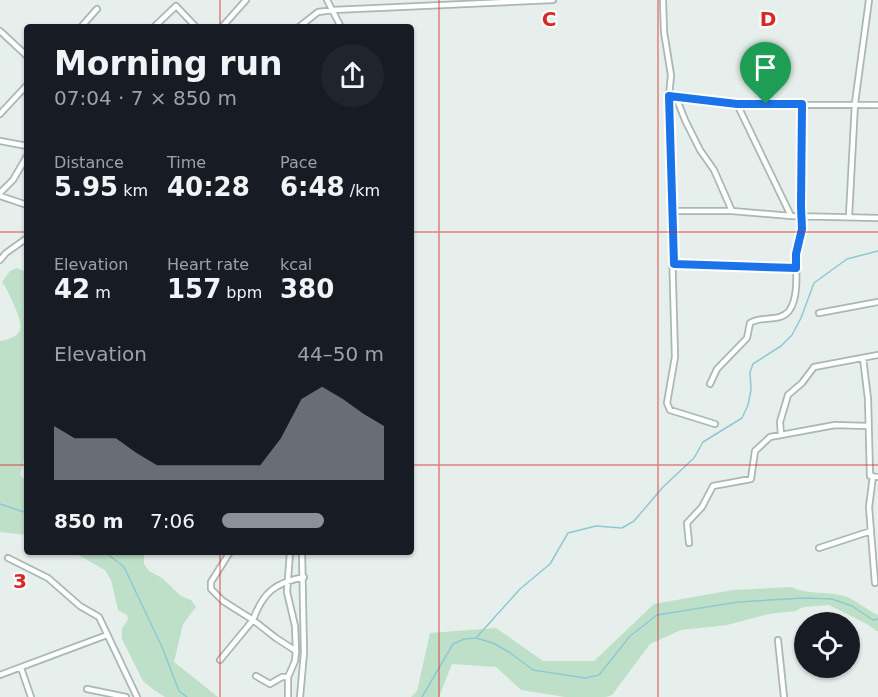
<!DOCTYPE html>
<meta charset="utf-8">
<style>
body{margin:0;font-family:"DejaVu Sans",sans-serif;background:#20242c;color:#f1f3f6;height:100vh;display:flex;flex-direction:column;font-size:22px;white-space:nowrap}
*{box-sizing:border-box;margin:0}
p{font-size:20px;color:#9ea1a6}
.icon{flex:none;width:33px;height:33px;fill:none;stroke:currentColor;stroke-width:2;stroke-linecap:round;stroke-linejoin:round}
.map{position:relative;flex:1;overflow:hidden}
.side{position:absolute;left:24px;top:24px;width:390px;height:531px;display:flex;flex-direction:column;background:#171b24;border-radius:6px;box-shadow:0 2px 4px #0004}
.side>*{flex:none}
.controls{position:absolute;left:794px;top:612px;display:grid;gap:12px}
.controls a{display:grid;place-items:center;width:66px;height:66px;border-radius:50%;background:#171b24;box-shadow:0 2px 4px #0004;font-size:30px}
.pin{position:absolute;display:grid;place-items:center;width:51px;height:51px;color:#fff;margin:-62px -26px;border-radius:50% 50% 50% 0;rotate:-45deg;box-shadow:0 0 6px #0007}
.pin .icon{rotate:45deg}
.round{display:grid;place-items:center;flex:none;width:63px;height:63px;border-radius:32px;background:#20242c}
.summary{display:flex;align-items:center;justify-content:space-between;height:102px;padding:0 30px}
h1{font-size:33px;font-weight:800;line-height:45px}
.figures{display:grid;grid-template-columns:repeat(3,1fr);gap:9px;height:102px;padding:6px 30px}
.figures div{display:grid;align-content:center}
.figures b{font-size:26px;font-weight:800}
.figures small{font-size:16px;font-weight:400}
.figures p{font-size:16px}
.chart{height:168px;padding:12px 30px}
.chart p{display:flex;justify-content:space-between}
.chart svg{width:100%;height:108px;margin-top:6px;fill:#8c9099;opacity:.7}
ul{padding:0 30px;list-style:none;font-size:20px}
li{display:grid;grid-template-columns:96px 72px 1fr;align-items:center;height:45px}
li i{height:15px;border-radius:8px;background:#8c9099}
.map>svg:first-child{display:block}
</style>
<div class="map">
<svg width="878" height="697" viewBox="0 0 878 697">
<rect width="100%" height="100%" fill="#e6efeb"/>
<!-- green -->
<path fill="#bfe0c8" d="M17,268L27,272V444L24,449L25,456L20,475L27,482V535L0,532V341C28,336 22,323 13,303C10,296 7,289 2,282L10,271Z
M73,552H144V564L149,571L162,578L181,596L191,600L196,607L183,624L174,662L218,697H165L154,690L143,681L122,639V629L128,619L127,615L118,610L111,580L105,570Z
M791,587C807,595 827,591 844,596C857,600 866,610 878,615V632L867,624L829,605L804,607L795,611L769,614L727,625L681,630L650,644L612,695L606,697H565L521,690L496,667L452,664L439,697H411L417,691L430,633L496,628L543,661H594L654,604L733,590Z"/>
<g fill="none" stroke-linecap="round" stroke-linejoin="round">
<!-- stream -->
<path stroke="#8ec9d4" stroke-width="1.5" d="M0,504L27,513
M105,552L124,567L162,647L179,691L187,697
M476,638L520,589L550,564L568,533L596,526L622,528L634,521L663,487L694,458L703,442L742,418L748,405L751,390L750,372L753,364L781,346L792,335L801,318L814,283L847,259L878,251
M422,697L453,644L464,639L476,638L493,643L509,652L533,670L585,678L599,675L630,636L657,615L738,602L803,598L832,599L852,606L873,620L878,619"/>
<defs>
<path id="minor" d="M327,0L341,27
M663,0L664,32L671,75L669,96L671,211H732
M81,27L97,9
M154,27L176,6L196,27
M222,27L246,0
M299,27L318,12L333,10L553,0
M0,31L27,56
M669,96L737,104L878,105
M676,97L685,120L700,150L714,170L732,211L791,216
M737,104L791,216L878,218
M0,114L27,85
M0,141L27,146
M0,193L13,180L27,156
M0,196L27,205
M671,211L675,357L667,403L670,410L715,424
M849,216L855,103L869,0
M0,260L6,253L27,238
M674,264L797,268
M819,313L878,302
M863,358L868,399L870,476L878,477
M710,384L717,369L747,338L750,323C761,315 779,323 789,311C799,297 796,273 796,256C797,244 804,233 803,220C798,182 800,142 802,104
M781,435L780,422L788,395L802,383L814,367L878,355
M873,476L869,507L875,583
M689,543L687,523L702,507L713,486L751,479L755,451L770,437L835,425L868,426
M819,548L871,531
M8,558L48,578L80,606L99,617L137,697
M778,640L784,697
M296,651L276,638L253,620C263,592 275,583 304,577
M220,660L253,620L223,601L211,589V582L230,552
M21,668L31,697
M0,675L107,635
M256,676L270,684L282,677H288
M87,689L126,697
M288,697V677L295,661L296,651L295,626L287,592L290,552
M300,697L304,653L302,552"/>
</defs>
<!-- minor casing -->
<use href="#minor" stroke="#a8b8b2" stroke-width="8"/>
<!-- minor -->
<use href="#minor" stroke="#fff" stroke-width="4.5"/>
</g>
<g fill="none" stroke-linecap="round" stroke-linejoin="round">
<defs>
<path id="route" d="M669,96L737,104H802L801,207L802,229L796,254V268L674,264Z"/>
</defs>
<!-- route casing -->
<use href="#route" stroke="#fff" stroke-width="12"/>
<!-- route -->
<use href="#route" stroke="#1a73e8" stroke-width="8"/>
</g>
<!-- grid -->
<path fill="none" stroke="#d62828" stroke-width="1.5" stroke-opacity="0.55" d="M220,0V27M439,0V697M658,0V697M0,232H27M411,232H878M0,465H27M411,465H878M220,552V697"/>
<g font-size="20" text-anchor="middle" font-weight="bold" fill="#d62828" stroke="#f7fbf9" stroke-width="4.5" stroke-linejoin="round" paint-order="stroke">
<text x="549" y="26">C</text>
<text x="768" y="26">D</text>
<text x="20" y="588">3</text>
</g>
</svg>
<div class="controls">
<a><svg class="icon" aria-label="locate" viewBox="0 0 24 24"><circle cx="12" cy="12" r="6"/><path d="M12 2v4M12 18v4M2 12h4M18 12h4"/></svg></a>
</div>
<div class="pin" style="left:766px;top:104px;background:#1e9e55"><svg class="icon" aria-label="arrive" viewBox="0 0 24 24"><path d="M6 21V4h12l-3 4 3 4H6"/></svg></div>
<section class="side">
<div class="summary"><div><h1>Morning run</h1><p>07:04 · 7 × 850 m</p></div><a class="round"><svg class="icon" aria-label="share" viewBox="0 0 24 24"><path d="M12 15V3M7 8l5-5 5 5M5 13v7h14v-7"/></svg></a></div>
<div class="figures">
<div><p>Distance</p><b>5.95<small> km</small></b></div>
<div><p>Time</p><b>40:28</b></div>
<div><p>Pace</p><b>6:48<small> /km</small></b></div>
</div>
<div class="figures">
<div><p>Elevation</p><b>42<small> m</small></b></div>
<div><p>Heart rate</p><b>157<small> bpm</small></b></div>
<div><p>kcal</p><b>380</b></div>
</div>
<div class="chart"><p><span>Elevation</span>44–50 m</p>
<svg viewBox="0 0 160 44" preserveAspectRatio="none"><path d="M0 44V22L10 27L20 27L30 27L40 33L50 38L60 38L70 38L80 38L90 38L100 38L110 27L120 11L130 6L140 11L150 17L160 22V44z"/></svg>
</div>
<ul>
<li><b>850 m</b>7:06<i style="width:63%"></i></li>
</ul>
</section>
</div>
